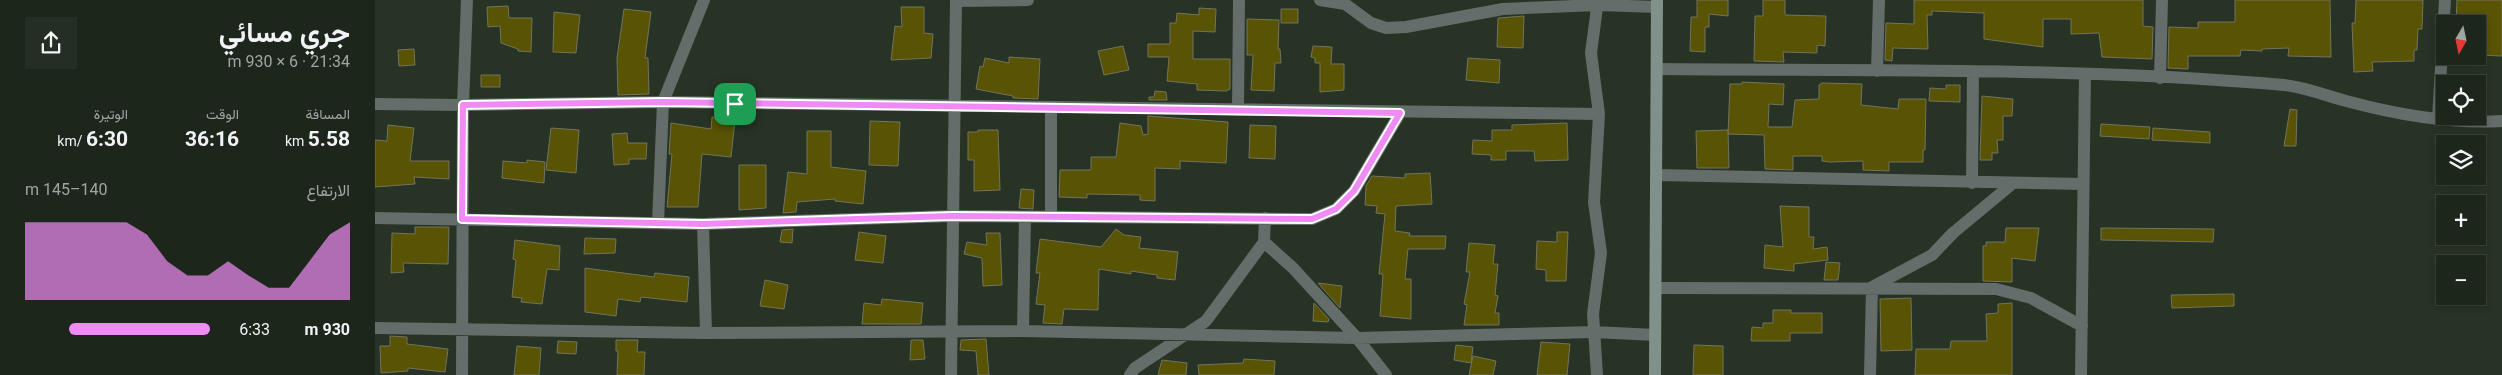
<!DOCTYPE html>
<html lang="ar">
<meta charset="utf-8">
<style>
body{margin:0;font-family:Roboto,Vazirmatn,sans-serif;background:#252e24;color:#f1f3f6;direction:rtl;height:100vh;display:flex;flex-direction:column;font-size:19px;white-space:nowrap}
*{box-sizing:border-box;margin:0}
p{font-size:16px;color:#a0a5a3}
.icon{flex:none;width:28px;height:28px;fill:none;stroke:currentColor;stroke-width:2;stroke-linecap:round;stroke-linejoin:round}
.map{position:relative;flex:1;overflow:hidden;direction:ltr}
.drawer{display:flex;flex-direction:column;background:#1d261b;width:375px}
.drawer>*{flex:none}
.needle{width:32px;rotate:189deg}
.controls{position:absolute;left:2061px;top:15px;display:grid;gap:10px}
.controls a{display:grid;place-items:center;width:50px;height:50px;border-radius:0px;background:#1d261b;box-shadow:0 2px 8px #0003,0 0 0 1px #3b433a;font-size:25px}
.pin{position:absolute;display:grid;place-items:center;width:42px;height:42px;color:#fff;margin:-21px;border-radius:10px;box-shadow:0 2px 8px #0006}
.round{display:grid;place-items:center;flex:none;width:52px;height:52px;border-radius:0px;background:#252e24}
.overview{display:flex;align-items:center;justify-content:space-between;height:85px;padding:0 25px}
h1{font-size:28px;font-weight:700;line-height:38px}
.stats{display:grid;grid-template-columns:repeat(3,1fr);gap:8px;height:85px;padding:5px 25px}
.stats div{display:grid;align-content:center}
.stats b{font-size:21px;font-weight:700}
.stats small{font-size:14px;font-weight:400}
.stats p{font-size:14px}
.chart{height:140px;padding:10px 25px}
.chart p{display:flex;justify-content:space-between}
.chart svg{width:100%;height:90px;margin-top:5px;fill:#f08bf5;opacity:.7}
ul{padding:0 25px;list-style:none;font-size:16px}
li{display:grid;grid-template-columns:80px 60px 1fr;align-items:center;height:38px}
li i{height:12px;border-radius:6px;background:#f08bf5}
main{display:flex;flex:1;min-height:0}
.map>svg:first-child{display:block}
</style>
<main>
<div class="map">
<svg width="2127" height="375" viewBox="0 0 2127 375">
<rect width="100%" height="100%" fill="#273324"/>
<!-- building -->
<path fill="#595304" stroke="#74735e" d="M1322,0H1353V16L1334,14V27H1330V52L1315,51L1316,17H1322Z
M1388,0H1410V15L1451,16L1450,46L1442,45V53L1408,52L1409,62L1379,61L1380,16H1388Z
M1539,0H1768V26L1778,27L1777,59L1727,57L1724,33L1696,34V19H1668V47L1609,39V13L1557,11V15H1552L1553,49L1518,48L1517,61L1510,60L1511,23L1539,24Z
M1860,0H1955L1956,57L1913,56L1914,48L1887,49V51L1866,50L1865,56H1813V69L1793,68L1794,27L1823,28V22H1860Z
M1981,0H2048L2047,29H2043L2042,50H2039V61L1997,62L1998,71L1979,72L1977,23H1980Z
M2082,0H2127V56L2102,55V23H2081Z
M133,6L134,18H157L156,52L143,51V49L126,43L125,26L113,27L112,7Z
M526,7H549V33L558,34L556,58L516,60L520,26L527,27Z
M824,8L841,9L840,32L818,31V59H855V89L851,91L822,90V84L792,81L794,57H773V44H795V23H801L802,13L824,15Z
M249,9L276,12L270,58H273L274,94L243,95L242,58Z
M906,9H923V23H906Z
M179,12L205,15L201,53L178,52Z
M1149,16L1148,48L1122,47L1123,18Z
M872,19L904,20L903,49H905L906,63H900L899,91L876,90L878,55H872Z
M748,46L754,70L729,75L723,51Z
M938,46L957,47L956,64H969V90L945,92V63H940V58L936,57Z
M39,49L40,65L24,66L23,50Z
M634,57L665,59L663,99L638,98V96L601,89L605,66L608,67L610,58L634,63Z
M1093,58L1125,60L1124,83L1091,80Z
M106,75H125V87H106Z
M1367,82L1409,84L1408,105L1394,104L1393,127H1417L1420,100L1444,99V85L1447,83L1487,84L1486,105L1523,109L1524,99H1551L1550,150H1548V162H1514V171L1488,170V161L1455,162L1447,161V156H1418V170L1390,169L1389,135L1353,134L1355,84H1367Z
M1571,85H1585V102L1554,101L1555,88L1571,89Z
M780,91L791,92L792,100H774V97H779Z
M1607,96L1638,99L1637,116H1628V140H1622L1623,153H1617V160H1605Z
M1915,109L1922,110L1921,146H1909Z
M773,116L853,122L851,163L805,161V169L780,168V201L765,200V195L712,194V198L684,197L685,170H716V157H741L745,123L766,126L768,135L773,134Z
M337,117L360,120L356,157L327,154L323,207H292L297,154H294L296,123L336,129Z
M495,121L525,122L523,166L494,165Z
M1192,123L1193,160L1160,161L1159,151H1131V160H1116V155L1097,154L1098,140L1117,141V130H1137V125Z
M1726,124L1775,127L1774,139L1725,136Z
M13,125L39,128L35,161H74V179L39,177L40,184L0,187V140L12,141Z
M875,125L901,126L900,159L874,158Z
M176,128L204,130L201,173L171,170Z
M1778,128L1835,132V143L1777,140Z
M603,130H623L625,190L599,191V160H593V132H603Z
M1353,130L1354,168H1322L1321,131Z
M432,131H456V167L491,171L488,204L460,201V199L422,202L421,212L408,213L413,172L432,174Z
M252,133L253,143H272L271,159H254V164L239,165L237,134Z
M152,160L170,162L169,183L127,178L128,161L152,163Z
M364,165H391V208L364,210Z
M1055,173L1057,204L1021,206L1020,231L1035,233L1034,236H1071L1070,249H1033L1030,279H1036V319L1005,316L1008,274H1004L1010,214L1001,213L1002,206L990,205L991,186L997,176L1030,178V174Z
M646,189L659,190L658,209L644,208Z
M1405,206L1434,207V237H1439L1438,249L1452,247L1453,260L1419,264V271L1389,268L1390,245L1408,247Z
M40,227H74L73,264L28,263L29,272L16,273L17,233L40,234Z
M1631,228H1664L1660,261L1637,258V282L1608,281V246H1611V242H1630Z
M1726,228L1839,229L1838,242L1726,240Z
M418,229L417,243L405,242L407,230Z
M741,229L749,235L766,237L764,248L803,252L800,280L782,278V275L756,271V274L724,269L723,310L689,309L687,324L668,323L670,305L661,304L665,273H661L665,239L726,247Z
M484,232L511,236L508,263L480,260Z
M1182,232H1193L1191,281H1171V270L1161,269L1162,241L1182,242Z
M611,233H625L627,285L608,286L607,258L589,254L592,242L612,245Z
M210,238L241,239L240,253L209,254Z
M140,240L185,246L184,270L172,269L167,304L146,302L147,298L137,297L141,260L138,259Z
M1094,243L1120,245L1118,264H1123L1120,295L1123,296L1120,313H1124V325H1089L1092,305L1089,304L1095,272H1091Z
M1451,262L1465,263L1463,280H1449Z
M210,268L279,277L280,273L314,277L312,302L266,297L265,302L243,299L241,316L210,312Z
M390,280L413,285L409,309L385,306Z
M943,283L967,286L965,308Z
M1859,294V306L1797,308L1796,295Z
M1536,298L1537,350L1506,351L1505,299Z
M507,299L548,303L546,324H487L489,303L506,305Z
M939,303L954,319L953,322L938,321Z
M1637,303V375H1540L1541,349H1575L1576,341H1612L1611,314L1623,313V304Z
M1398,310H1416V313H1447V333H1415V341H1376L1377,327L1388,328V323H1398Z
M15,336L32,337V344L73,349L70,372L33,368V371L6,373L5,346H15Z
M611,339L614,375H603L601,351L585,350L586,340Z
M241,340H263L262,352H270L269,375H242L243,351H241Z
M536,340H548L550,359L535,360Z
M183,341L202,342L201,354L182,353Z
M1166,342L1195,344L1192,375H1162Z
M1081,345L1098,347L1096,363L1079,360Z
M1319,345L1348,346V375H1318Z
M142,346L166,348L164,375H139Z
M1098,356L1121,361L1118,375H1094Z
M869,359L900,361L899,375H824L823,365L868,363Z
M787,360L812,363L811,375H783Z"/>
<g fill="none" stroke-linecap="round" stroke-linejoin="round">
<!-- street -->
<path stroke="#636d6a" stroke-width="12" d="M945,0L970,4L996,23L1011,28L1031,27L1128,9L1223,5L1282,7
M581,1L653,0
M1282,69C1490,71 1701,67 1909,85C1932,87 1953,97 1975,102C2024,115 2076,124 2127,121
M1502,71L1504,0
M1785,78L1787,0
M0,104L88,105L288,102L1224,114
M863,110L864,0
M2063,119L2070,0
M1281,175L1707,184
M1597,183L1598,72
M676,217V108
M0,218L328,224L577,216L937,219L961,209L979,191L1025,113
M283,223L288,102L329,0
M328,224L331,333
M889,242L918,268L982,338L1011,375
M1499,286L1557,255L1578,233L1637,184
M1281,288L1621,289L1656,298L1707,326
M0,328L331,333L648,331L982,338L1219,332L1280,335
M648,331L650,217
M87,375L88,105L92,0
M576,375L581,0
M755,375L760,368L831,321L889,242L890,218
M1222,375L1218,314L1226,253L1219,202L1224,114L1216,53L1223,0
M1495,375L1497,287
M1706,375L1710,75"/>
<!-- secondary -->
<path stroke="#80908b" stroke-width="12" d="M1280,375L1282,0"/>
</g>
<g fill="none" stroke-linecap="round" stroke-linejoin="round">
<defs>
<path id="route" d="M288,102L1025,113L979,191L961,209L937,219L577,216L328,224L87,219L88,105Z"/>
</defs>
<!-- route casing -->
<use href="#route" stroke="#fff" stroke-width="10"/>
<!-- route -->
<use href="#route" stroke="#f08bf5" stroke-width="6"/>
</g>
</svg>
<div class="controls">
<a><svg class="needle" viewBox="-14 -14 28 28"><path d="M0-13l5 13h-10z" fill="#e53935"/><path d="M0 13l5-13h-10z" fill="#a0a5a3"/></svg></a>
<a><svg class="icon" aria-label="locate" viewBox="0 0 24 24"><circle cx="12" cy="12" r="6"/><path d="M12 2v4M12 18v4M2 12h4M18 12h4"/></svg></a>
<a><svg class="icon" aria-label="layers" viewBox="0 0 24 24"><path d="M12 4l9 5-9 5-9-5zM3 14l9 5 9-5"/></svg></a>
<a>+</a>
<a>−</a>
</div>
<div class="pin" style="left:360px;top:104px;background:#1e9e55"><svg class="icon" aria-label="arrive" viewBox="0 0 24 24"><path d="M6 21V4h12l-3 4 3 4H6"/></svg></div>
</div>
<section class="drawer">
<div class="overview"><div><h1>جري مسائي</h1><p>21:34 · 6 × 930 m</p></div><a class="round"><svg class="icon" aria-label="share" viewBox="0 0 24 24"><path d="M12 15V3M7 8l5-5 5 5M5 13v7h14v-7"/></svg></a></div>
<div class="stats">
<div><p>المسافة</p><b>5.58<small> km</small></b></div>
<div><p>الوقت</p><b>36:16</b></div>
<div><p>الوتيرة</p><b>6:30<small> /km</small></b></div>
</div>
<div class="chart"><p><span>الارتفاع</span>140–145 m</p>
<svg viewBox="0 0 160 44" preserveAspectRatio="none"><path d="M0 44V6L10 6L20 6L30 6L40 6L50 6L60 12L70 25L80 32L90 32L100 25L110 32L120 38L130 38L140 25L150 12L160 6V44z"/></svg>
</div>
<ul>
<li><b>930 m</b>6:33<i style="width:76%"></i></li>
</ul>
</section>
</main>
